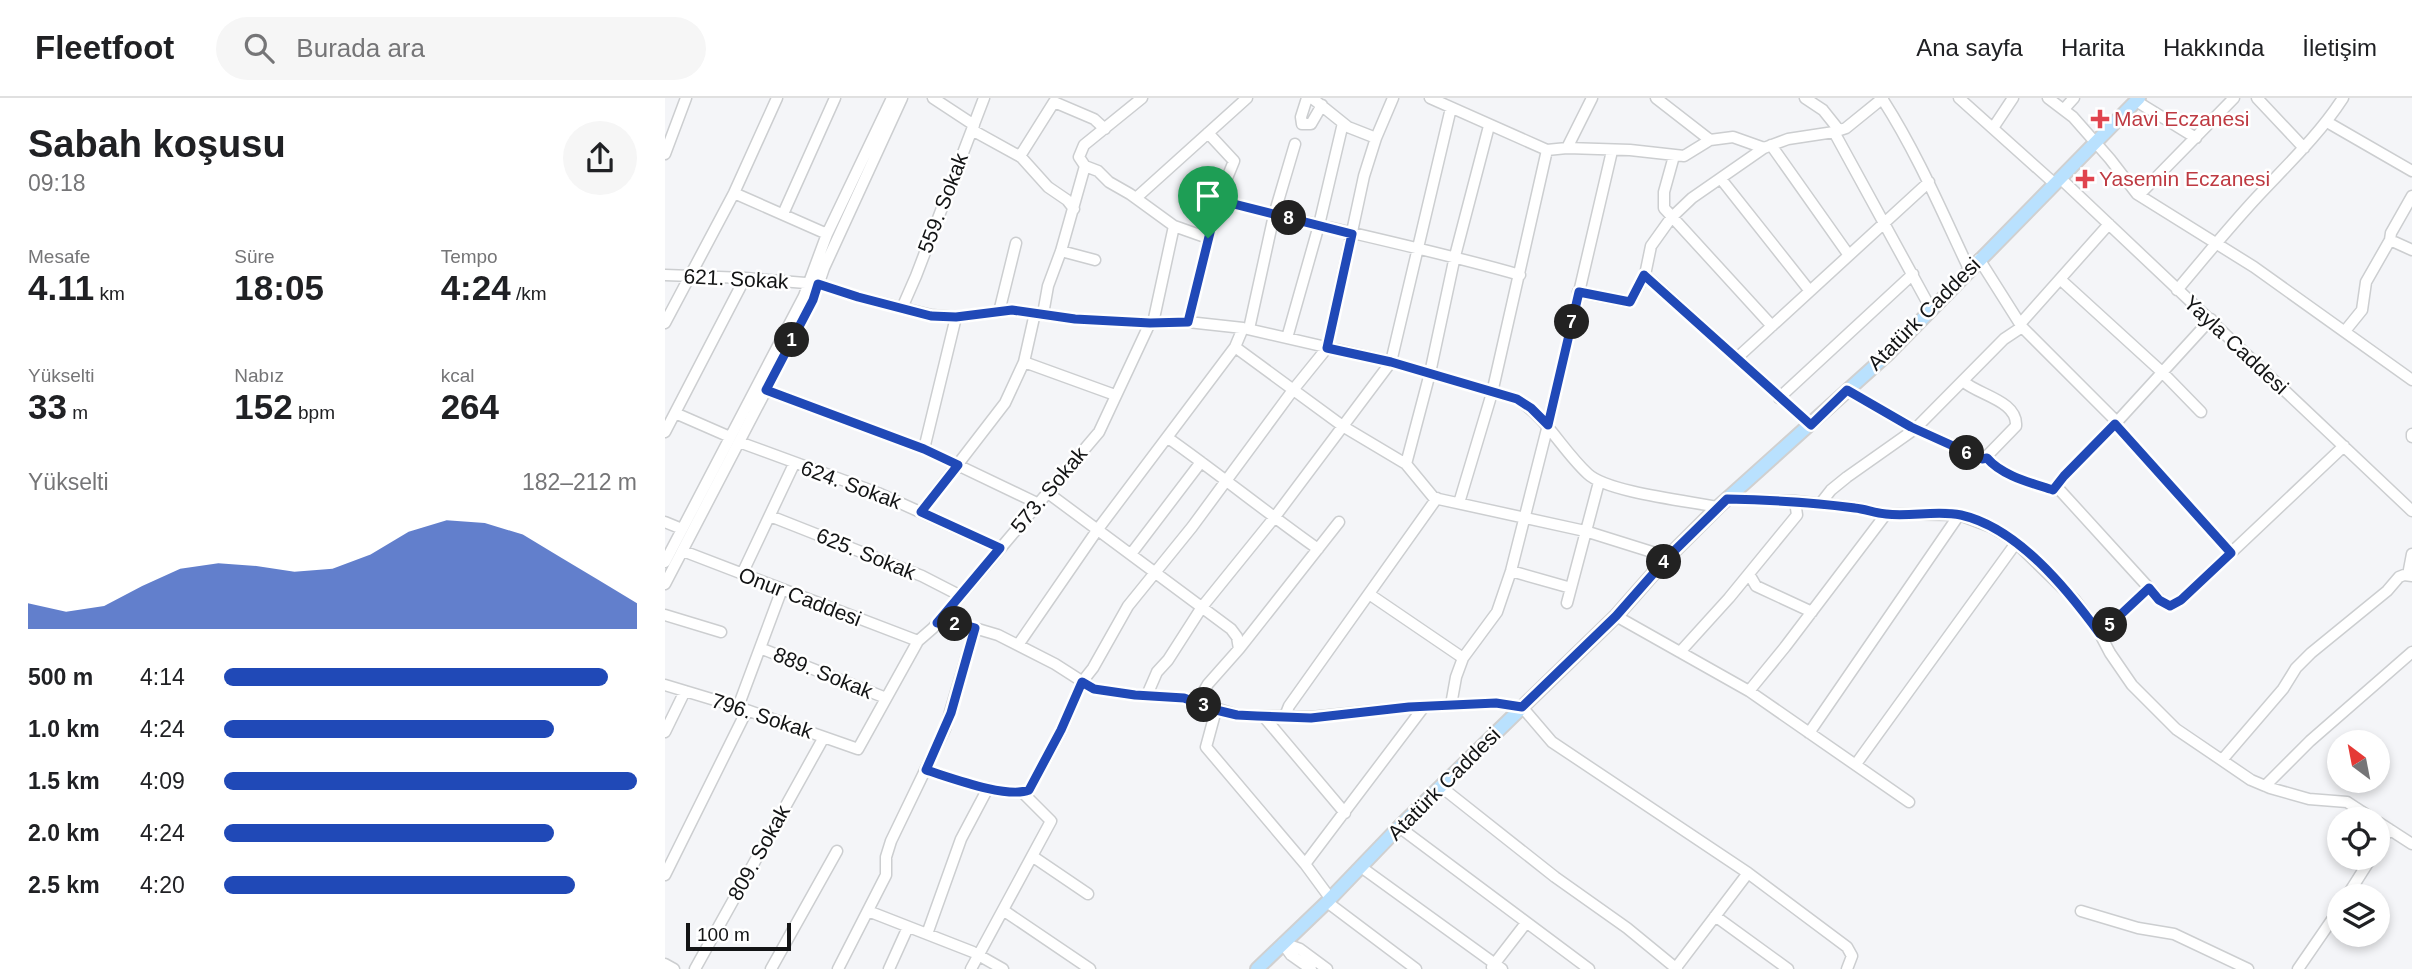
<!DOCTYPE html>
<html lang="tr">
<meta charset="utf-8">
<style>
body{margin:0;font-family:Helvetica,sans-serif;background:#f6f6f6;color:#202124;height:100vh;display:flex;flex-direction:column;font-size:26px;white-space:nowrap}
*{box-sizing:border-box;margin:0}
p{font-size:23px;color:#757577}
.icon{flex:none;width:38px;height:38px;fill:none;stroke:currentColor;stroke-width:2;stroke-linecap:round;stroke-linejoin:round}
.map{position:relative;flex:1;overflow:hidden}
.sheet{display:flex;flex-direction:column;background:#fff;width:665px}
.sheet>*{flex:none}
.needle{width:46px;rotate:328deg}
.tools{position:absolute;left:1662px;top:632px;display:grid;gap:14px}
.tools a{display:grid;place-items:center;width:63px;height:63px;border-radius:50%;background:#fff;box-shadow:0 4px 10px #0003;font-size:35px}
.scale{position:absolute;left:21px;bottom:18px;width:105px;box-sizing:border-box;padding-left:7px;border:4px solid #131415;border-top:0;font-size:19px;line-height:24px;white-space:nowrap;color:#131415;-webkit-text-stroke:5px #fff;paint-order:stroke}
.pin{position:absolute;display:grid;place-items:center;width:60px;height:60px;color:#fff;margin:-72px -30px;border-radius:50% 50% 50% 0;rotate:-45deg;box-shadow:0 0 7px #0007}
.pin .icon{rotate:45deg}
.km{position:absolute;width:35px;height:35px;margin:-18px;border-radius:50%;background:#222;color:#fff;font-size:19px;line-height:35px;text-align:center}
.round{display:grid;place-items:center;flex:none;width:74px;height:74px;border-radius:37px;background:#f6f6f6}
.head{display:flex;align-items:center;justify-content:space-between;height:119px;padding:0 28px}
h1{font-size:38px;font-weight:700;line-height:52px}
.metrics{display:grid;grid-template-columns:repeat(3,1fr);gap:10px;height:119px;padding:7px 28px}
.metrics div{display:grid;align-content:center}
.metrics b{font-size:35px;font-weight:700}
.metrics small{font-size:19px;font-weight:400}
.metrics p{font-size:19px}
.chart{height:196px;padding:14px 28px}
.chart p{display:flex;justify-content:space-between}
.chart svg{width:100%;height:126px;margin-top:7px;fill:#2049b7;opacity:.7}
ul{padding:0 28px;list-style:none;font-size:23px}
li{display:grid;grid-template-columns:112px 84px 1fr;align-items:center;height:52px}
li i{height:18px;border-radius:9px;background:#2049b7}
header{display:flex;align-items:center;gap:42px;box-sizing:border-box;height:98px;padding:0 35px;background:#fff;border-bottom:2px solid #e0e0e0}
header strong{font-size:33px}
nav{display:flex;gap:38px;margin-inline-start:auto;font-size:24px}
.search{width:490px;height:63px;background:#f6f6f6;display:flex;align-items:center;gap:18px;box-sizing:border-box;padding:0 24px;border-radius:38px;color:#757577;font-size:26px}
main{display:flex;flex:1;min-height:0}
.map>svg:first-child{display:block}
</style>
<header>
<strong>Fleetfoot</strong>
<div class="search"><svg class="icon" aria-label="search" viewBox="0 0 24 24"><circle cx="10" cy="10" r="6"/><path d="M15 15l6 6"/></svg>Burada ara</div>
<nav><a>Ana sayfa</a><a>Harita</a><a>Hakkında</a><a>İletişim</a></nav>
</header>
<main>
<section class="sheet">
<div class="head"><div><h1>Sabah koşusu</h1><p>09:18</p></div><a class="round"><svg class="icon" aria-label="share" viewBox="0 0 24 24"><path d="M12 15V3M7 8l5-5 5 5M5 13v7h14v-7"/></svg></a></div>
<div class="metrics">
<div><p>Mesafe</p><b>4.11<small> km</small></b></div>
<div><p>Süre</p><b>18:05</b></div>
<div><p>Tempo</p><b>4:24<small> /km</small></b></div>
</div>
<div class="metrics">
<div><p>Yükselti</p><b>33<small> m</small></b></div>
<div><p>Nabız</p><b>152<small> bpm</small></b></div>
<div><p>kcal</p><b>264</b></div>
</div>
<div class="chart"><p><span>Yükselti</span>182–212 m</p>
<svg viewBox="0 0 160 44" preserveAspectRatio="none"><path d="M0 44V35L10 38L20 36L30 29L40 23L50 21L60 22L70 24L80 23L90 18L100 10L110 6L120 7L130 11L140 19L150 27L160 35V44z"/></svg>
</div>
<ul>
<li><b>500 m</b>4:14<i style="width:93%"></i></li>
<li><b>1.0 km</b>4:24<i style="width:80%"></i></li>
<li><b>1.5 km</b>4:09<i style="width:100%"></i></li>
<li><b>2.0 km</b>4:24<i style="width:80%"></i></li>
<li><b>2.5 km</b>4:20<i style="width:85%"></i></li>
</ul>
</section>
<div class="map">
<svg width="1747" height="871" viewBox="0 0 1747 871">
<rect width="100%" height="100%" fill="#f4f5f8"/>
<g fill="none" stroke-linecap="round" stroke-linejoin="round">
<defs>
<path id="minor" d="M268,0L309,27
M477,0L419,47L414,59L420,68L433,73L444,84L465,96L509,128L543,140
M642,0L636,19L637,26H646L657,7
M647,0L683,29L711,40
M765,0L882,52L902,50L965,52L1019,58L1045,42L1068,39L1099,50
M991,0L1045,42
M1140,0L1158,12L1174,32
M1294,0L1390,86
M1383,0L1408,19L1445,61L1472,96L1589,169L1747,282
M1592,0L1639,50
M1218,2C1252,55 1277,114 1304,171
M1471,3L1531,40
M1399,11L1409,0
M1662,24L1747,73
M1328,30L1348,0
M307,32L356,59L383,89L402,102L409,111
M1169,34L1266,211
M1106,47L1183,156
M902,50L927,0
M0,56L21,0
M355,58L389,4L429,21L440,31
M1009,58L999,94V110L1107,228
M1395,80L1747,413
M1056,81L1144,192
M69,95L162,136
M1474,97L1569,0
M471,100L582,0
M553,102C653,129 755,148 855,177
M118,116L170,0
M1725,142L1726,135L1747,98
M396,153L430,162
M1314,161L1357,229
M0,177L80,180L153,186L193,199L266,217L291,219L347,212L410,221L485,225L523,224L578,230L726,264L852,301C882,320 897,352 923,376C942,394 1023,403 1053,409
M980,177L1146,327
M1396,182L1498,275L1536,314
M1512,192C1539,160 1565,128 1593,98C1623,66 1654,37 1678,0
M913,194L965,204L980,177L986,148L1006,120L1027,100L1099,50L1123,41L1169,34L1181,30L1218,0
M237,210L251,178L319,0
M334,214L351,145
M378,216L383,188L396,153L420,68
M1546,221L1450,326L1566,455
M523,224L553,102L569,63L543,35
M0,225L69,95L112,0
M488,225L509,128
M1355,226L1444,126
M584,231L609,117L630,46
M1680,233L1697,212L1701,184L1725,142L1747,152
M622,240L654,127L678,25
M570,249L679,329L741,366L769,400L920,433L1003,459
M1073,259L1264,84
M359,264L450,297
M101,292L259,351L374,406
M1182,292L1246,329L1319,361L1351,328C1353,303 1314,297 1299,284
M1114,300L1248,176
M10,315L65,339
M0,334L80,180
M1747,336V339
M503,340C554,376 602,415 653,451
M74,344L213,395L335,450
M259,351L291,219
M1322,360C1337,378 1367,385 1388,392L1399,378L1450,326
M741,366L765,275L790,158L824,28
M1391,388L1484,490L1435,536
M383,395L566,531L572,539L574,551L543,586L532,605
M1062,401L1130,403L1193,410L1221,416L1294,417L1326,429L1348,442L1410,502L1435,536L1445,555L1467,587L1511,631L1586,682L1605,690L1644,701L1682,704L1708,721
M794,405L827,295L882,52
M1155,406L1166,392L1182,379L1250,331L1339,241L1357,229L1451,323
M256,414L340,305L359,264L370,215
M105,418L257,478L294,497
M0,424L17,431
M18,453L253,543
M466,456L536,364
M0,464L139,198L162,136L227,0
M846,473L906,490
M77,476L129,366
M1084,476L1091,488L1147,514
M1743,477L1747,456
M0,486L148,202L159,170L237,0
M1484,490L1495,502L1505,508L1516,502L1679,348
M704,496L798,560
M902,505L934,384
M0,517L56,534
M951,518L1084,593L1244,704
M272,525L296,526L333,537L390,566L429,591L470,597L519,600L572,617L646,619L744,609L831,605L857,609L887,644L1083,775L1182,849L1187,858L1182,871
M353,547L433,431L570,249L578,230
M95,550L221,600
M574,551L674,424
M1015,554L1064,500L1132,417L1130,403
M0,587L73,609L193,651L253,543L268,530L434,334L485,225
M1084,593L1120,549L1221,416
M482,597L492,574L503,562L537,509L609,420L726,264L786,10
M786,607L791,579L798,560L832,514L846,473L883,327L947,53
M73,609L117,491
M551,612L541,649L640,766L665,800
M620,618L624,608L772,400
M599,619L680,715
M0,634L20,593
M1144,635L1294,417
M1557,662L1618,591L1631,570L1646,555L1722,493L1734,479L1739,477L1747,478
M1191,666L1351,445
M261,672C284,679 342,701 364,692L396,633L417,584L428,570L463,508L527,429L628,292L662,250L699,78L711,40L728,0
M775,688L890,779L962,830L1012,871
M1600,688L1645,643L1747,554
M1713,724L1747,746
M734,729L924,871
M1713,748L1724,731
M367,758L423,796
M640,766L758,610
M696,769L837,871
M0,777L82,612
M1682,798L1706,760
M662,804L751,871
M338,812L425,871
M203,813L308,854L338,871
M1416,813L1473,830L1509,836L1583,871
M1050,818L1123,871
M262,836L296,741L323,690
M618,845L635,851L662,871
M618,846L626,857L646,871
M0,866L9,871
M827,869L861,825
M30,871L159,639
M106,871L172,753
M173,871L221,777V759L226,743L280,631L310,530
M224,871L243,829
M306,871L386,723L358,695
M1010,871L1083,775
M1633,871L1675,810"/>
<path id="major" d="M592,871L662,804L734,729L951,518L1003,459L1053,409L1224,255L1474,0"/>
</defs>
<!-- minor casing -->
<use href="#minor" stroke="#ccced0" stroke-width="13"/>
<!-- major casing -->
<use href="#major" stroke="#d0d0d0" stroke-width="16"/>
<!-- minor -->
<use href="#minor" stroke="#fff" stroke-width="10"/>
<!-- major -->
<use href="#major" stroke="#b9e1fe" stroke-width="12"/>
</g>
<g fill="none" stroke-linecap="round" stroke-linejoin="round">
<defs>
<path id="route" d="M553,102L687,136L662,250L726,264L852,301L866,310L883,327L914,194L965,204L979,177L1146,327L1182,292L1246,329L1317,361L1322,360C1337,378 1367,385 1388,392L1399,378L1450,326L1566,455L1516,502L1505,508L1494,502L1484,490L1435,536C1402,491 1353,430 1296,417C1272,412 1245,419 1221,416C1210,415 1200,411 1190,410C1147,404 1105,402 1062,401L1003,459L951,518L857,609L831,605L744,609L646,620L592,618L572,617L551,612L519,600L470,597L429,591L417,584L396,632L364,692C342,701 284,679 261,672L286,615L310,530L296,526L272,525L335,450L256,414L293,367L259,351L101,292L148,202L153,186L193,199L266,218L291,219L347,212L410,221L485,225L523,224Z"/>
</defs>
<!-- route casing -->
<use href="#route" stroke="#fff" stroke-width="14"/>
<!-- route -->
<use href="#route" stroke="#2049b7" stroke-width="9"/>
</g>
<!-- markers -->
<g fill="#e0444e" stroke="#fff" stroke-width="2.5">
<path d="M1431.5 10.5h7v7h7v7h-7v7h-7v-7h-7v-7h7z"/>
<path d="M1416.5 70.5h7v7h7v7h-7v7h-7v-7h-7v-7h7z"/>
</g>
<g text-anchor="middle" stroke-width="5" stroke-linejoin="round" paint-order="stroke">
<!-- health labels -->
<g font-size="21" fill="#be3a42" stroke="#fff" text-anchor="start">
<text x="1449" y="28">Mavi Eczanesi</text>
<text x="1434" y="88">Yasemin Eczanesi</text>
</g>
<!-- street labels -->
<g font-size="21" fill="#131415" stroke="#fff">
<text transform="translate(278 105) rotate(-69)" y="7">559. Sokak</text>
<text transform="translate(71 181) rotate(3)" y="7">621. Sokak</text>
<text transform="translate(1259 216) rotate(-45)" y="7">Atatürk Caddesi</text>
<text transform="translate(1571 247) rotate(43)" y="7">Yayla Caddesi</text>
<text transform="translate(186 387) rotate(20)" y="7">624. Sokak</text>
<text transform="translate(384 392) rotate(-50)" y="7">573. Sokak</text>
<text transform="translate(201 456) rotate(22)" y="7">625. Sokak</text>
<text transform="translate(135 499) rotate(21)" y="7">Onur Caddesi</text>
<text transform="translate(158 575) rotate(22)" y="7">889. Sokak</text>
<text transform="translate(97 618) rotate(18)" y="7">796. Sokak</text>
<text transform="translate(779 686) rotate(-45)" y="7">Atatürk Caddesi</text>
<text transform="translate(94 755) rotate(-61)" y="7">809. Sokak</text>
</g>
</g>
</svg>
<div class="tools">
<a><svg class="needle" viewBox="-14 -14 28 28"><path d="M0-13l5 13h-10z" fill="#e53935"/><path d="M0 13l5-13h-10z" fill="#757577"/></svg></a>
<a><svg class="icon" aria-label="locate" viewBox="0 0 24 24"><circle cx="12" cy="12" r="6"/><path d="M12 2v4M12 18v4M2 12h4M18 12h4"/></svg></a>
<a><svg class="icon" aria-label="layers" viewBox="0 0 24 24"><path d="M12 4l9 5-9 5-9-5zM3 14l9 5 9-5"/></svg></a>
</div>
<div class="scale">100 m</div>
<div class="pin" style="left:543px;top:140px;background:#1e9e55"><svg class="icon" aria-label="arrive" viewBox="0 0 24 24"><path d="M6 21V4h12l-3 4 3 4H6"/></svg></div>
<b class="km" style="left:127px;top:242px">1</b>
<b class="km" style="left:290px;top:526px">2</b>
<b class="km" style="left:539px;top:607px">3</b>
<b class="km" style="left:999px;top:464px">4</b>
<b class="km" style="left:1445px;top:527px">5</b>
<b class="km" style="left:1302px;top:355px">6</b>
<b class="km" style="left:907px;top:224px">7</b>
<b class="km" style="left:624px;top:120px">8</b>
</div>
</main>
